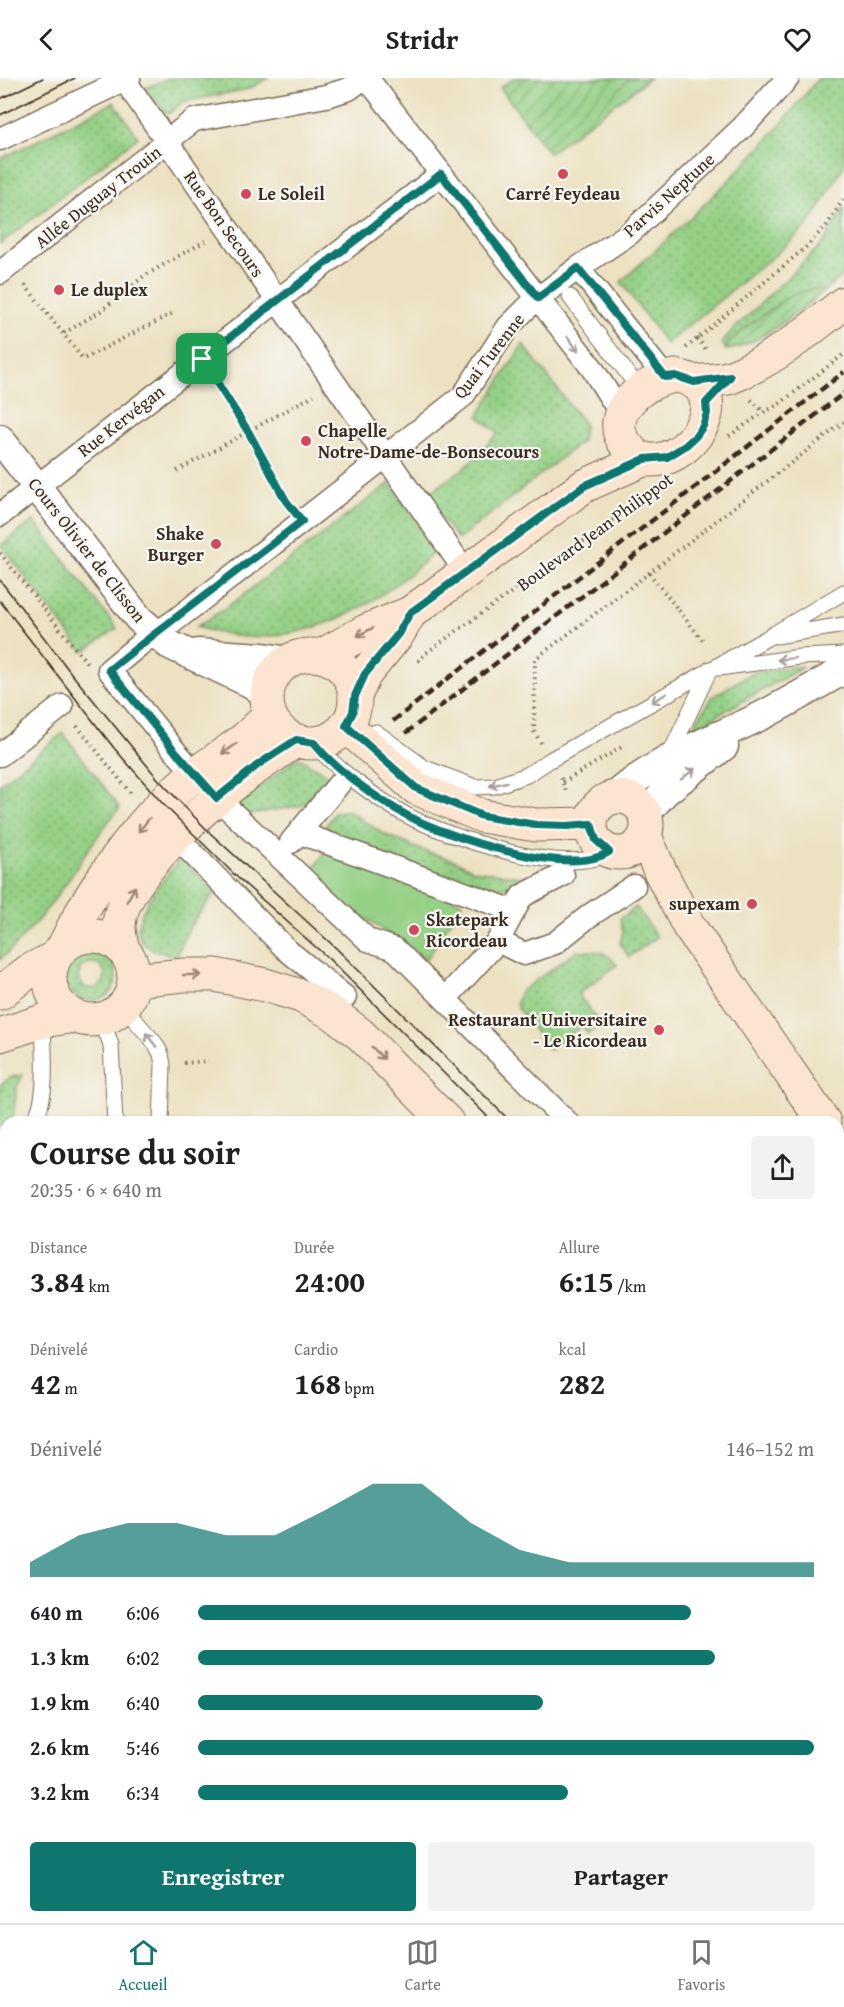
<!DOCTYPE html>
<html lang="fr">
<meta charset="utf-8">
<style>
body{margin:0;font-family:"Gentium Book Plus",serif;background:#f2f2f2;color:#202124;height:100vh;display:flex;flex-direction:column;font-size:22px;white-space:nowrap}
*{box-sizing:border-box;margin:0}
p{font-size:20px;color:#757577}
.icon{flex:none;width:33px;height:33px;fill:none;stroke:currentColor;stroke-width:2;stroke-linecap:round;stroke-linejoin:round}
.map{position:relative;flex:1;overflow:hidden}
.drawer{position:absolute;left:0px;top:1038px;width:844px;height:807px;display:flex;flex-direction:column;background:#fff;border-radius:18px 18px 0 0;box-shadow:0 2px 4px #0004}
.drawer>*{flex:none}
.pin{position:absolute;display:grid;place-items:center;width:51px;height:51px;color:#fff;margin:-26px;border-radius:12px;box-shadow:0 3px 9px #0006}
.round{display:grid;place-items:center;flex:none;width:63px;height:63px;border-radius:6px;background:#f2f2f2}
.summary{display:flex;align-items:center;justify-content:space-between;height:102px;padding:0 30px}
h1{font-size:33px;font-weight:600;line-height:45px}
.figures{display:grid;grid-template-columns:repeat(3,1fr);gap:9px;height:102px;padding:6px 30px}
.figures div{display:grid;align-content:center}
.figures b{font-size:30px;font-weight:600}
.figures small{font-size:16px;font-weight:400}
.figures p{font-size:16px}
.chart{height:168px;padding:12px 30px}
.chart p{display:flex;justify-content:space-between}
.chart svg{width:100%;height:108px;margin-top:6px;fill:#0f766e;opacity:.7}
.primary-button{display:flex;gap:12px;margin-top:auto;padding:12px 30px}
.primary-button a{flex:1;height:69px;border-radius:6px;background:#0f766e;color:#fff;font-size:24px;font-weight:600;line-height:69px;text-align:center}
.primary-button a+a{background:#f2f2f2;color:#202124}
ul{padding:0 30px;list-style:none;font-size:20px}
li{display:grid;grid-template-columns:96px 72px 1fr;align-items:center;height:45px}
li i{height:15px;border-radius:8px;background:#0f766e}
header{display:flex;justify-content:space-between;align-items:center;height:78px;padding:0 30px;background:#fff;font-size:27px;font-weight:600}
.dock{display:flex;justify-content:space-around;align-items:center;height:84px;border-top:2px solid #e0e0e0;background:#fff;font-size:16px;color:#757577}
.dock a{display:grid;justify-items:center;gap:3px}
.dock .active{color:#0f766e}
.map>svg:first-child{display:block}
</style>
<header><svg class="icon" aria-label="back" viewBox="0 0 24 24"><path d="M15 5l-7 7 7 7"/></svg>Stridr<svg class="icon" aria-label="heart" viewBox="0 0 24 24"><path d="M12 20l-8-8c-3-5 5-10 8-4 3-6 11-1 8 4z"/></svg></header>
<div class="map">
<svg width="844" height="1845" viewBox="0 0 844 1845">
<defs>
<pattern id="grass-dots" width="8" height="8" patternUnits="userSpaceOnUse" patternTransform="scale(1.5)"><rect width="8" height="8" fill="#94d085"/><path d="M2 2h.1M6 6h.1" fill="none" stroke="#7aa96c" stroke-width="1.8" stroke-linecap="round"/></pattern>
<pattern id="garden-furrows" width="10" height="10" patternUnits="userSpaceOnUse" patternTransform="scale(1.5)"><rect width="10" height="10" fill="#94d085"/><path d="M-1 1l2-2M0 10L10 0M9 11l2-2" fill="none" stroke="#7aa96c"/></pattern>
</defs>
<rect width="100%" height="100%" fill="#f6f6f2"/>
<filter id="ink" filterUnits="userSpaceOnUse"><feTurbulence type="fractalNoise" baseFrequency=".0167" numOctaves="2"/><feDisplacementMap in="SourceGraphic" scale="12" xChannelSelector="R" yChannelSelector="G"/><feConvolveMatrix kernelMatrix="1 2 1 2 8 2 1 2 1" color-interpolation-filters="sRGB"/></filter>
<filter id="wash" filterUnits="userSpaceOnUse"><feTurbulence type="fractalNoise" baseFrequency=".008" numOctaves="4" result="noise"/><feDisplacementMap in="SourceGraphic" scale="24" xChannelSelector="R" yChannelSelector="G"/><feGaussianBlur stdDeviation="1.35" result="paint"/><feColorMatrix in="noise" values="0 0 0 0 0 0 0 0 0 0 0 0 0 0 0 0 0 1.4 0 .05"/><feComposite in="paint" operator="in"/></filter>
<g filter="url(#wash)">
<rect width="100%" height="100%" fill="#ece1c1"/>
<!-- grass -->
<path fill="url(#grass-dots)" stroke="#687d52" stroke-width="1.5" fill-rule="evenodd" d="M169,0H268L249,11L183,24L168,36L144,11Z
M818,0H844V88L815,137L806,149L775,177L666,266L621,204C690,140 761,77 818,0Z
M114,24L138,59L0,166V81Z
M844,130V197C810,223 769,264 726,272L722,265L727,258L823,165Z
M523,266L584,346L582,363L458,462L421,412H434L469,386L498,355L478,338Z
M390,405L436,473C392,513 346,546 286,556C273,558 259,560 245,559C228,557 212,553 196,549L223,532Z
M34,443L117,550L83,574L1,467Z
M800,588L802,590L691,652L713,618L754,594Z
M63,655L120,730C99,753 84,779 66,805C47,833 25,859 0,882V706Z
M295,681H301L330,699L305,727L246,737L237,728Z
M348,733L384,756L421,772L454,782L474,792L530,800L524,810L466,807L321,755L335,734Z
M181,779L215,815L190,848L176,879C165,876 154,874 145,867C121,846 168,797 181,779Z
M636,829L657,859L629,879L620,865L623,853L620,841Z
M88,872C127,875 123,925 89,922C81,922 74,918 69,911C58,893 72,877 88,872ZM89,885L99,886L105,894L104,904L95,911L84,909L78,900L80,890Z
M578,872C597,875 604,870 617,887L578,916L601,947L588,956L582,948L549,972L519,932L516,926L520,914Z
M23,997L17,1009L13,1041L0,1049V1007L11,999Z
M838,1110L844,1117V1217L839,1216Z"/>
<!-- garden -->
<path fill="url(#garden-furrows)" stroke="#687d52" stroke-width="1.5" d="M514,0H650L549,75L500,10Z
M820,211L823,213C794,235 764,265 726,272L728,266L745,250L791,217L809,212Z"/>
<!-- pitch -->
<path fill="#94d085" stroke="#687d52" stroke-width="1.5" d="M327,771L462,824L427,881L306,802Z"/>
</g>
<g filter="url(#ink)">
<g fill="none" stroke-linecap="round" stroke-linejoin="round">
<defs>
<path id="service" d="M570,219L640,312
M776,558L844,547
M719,590L800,579L844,577
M376,654L425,690L475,709L495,708L527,697L550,682L767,560L844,514
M314,665C333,689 380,723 408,738C449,759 569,801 609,774
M669,678L710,591
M126,923L134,941L155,965L161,976L163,987L161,1044
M94,941L108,958L111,967L115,1044
M32,1044C50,1026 43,968 43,943
M838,1748L844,1749
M262,1845V1839
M624,1845V1839"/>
<path id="pedestrian" d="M123,0L465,493
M367,0L592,290L621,336
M0,61L129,0
M578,190L665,299
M0,195L194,42L326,18L349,11L364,0
M0,437L441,96
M0,677L62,628
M300,755L514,833
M291,764L339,706
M189,772L287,872L345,919
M498,863L524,876L555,865L589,838L634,808
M445,921L498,863L522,818L563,797
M567,1044L395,871L368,862L217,720L175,673L109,592L144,563L173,544L463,318L508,249L532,225L578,190L630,155L743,49L788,0"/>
<path id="minor" d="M0,361L139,541L168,566L252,606L267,617
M198,575L263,579L289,583
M613,720C656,680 711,663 763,637C790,623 817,607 844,592
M645,736L665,714L724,668"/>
<path id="secondary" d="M676,298C742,309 688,396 641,380C635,378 632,373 627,368C600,336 645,301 676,298Z
M694,304C706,302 720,303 731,299C772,283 810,252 844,225
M267 621a44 44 0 1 1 88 0a44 44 0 1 1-88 0Z
M321,578L366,553L410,535L584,408L645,381
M355,618L365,596L398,556L410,535
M346,648L416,710L482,738L536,747L591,746
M591 747a28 28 0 1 1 56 0a28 28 0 1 1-56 0Z
M645,758L660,793L688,847L824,1044
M50 900a42 42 0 1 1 84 0a42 42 0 1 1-84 0Z
M64,868C90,812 138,745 185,704C211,682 253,662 269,634
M123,871C121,864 119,856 119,849C118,804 209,725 243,699C260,686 279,675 296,662
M134,902L184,897H215L265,907L301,918L334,936L360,956L447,1044
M0,915L29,893L54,880
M0,957L43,943L75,938
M838,1066L844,1074
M838,1434L844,1439"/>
</defs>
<!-- service casing -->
<use href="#service" stroke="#796a57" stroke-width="17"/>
<!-- pedestrian casing -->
<use href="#pedestrian" stroke="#796a57" stroke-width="25"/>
<!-- minor casing -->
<use href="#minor" stroke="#796a57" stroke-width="31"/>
<!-- secondary casing -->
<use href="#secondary" stroke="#796a57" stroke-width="35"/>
<!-- path -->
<path stroke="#796a57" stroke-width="4" stroke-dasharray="1.5 4.5" stroke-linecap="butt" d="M25,207L83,281L175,234
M64,255L101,233L144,198L205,163
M697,260L708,274
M686,270L805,170L827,147L844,120
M215,300L249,355L286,423
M751,322L764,334
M729,358L764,334L778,327L844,276
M177,393L314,317
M0,475L87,585
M649,495L704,564
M418,583L426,575L655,412
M77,648L132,717
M541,665L534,653L535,581L649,495L844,344
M561,700L567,716
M563,704L622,669
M184,985L208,983
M838,1115L844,1111
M838,1316L844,1321
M838,1329L844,1334
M0,1651L6,1652
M0,1797H5"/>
<!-- service -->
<use href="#service" stroke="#fff" stroke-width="15"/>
<!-- pedestrian -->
<use href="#pedestrian" stroke="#fff" stroke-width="22"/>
<!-- minor -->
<use href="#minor" stroke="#fff" stroke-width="28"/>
<!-- secondary -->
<use href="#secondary" stroke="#fce5d0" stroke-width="33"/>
<!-- tram -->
<path stroke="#3b2a1e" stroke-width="1.5" d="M0,21L43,0
M0,37L75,0
M0,502L71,595L159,702L209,754L337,871L511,1044
M0,523L114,670L163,726L238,800L328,880L493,1044
M838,1359L844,1365
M838,1399L844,1405"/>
<!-- rail -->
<path stroke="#3b2a1e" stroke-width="4.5" stroke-dasharray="9 4.5" stroke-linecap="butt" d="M393,643L844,294
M406,655L844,315"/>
</g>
<!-- one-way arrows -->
<defs><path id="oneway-shaft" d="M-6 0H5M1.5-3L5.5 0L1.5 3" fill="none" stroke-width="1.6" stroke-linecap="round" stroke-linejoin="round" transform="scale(1.5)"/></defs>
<g stroke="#a79f9a">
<use href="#oneway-shaft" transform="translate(573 266) rotate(53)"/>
<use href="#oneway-shaft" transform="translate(786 581) rotate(173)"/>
<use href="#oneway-shaft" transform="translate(659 620) rotate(150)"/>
<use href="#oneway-shaft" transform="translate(688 696) rotate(-38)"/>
<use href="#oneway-shaft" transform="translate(498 706) rotate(167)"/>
<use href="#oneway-shaft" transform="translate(151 962) rotate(-128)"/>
</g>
<g stroke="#9c8877">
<use href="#oneway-shaft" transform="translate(365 554) rotate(153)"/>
<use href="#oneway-shaft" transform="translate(229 671) rotate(146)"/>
<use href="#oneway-shaft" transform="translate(144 747) rotate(129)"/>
<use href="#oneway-shaft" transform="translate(131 816) rotate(-61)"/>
<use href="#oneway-shaft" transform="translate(192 897)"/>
<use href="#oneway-shaft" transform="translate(378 975) rotate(45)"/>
</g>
</g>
<g fill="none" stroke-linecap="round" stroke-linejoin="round" filter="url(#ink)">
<defs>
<path id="route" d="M441,96L538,220L578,190L665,299L676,298L694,304L730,299L706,325L707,335L703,348L696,358L685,368L667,379L645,381L584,408L410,535L398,556L365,596L355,618L353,634L346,648L416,710L482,738L536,747L567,748L591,746L596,762L609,774C569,800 449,759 408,738C380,723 333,690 314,665L296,662L259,686L217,720L175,673L109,592C172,541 238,493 302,443L286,423L249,355L202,281Z"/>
</defs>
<!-- route casing -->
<use href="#route" stroke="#fff" stroke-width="12"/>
<!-- route -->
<use href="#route" stroke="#0f766e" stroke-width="8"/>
</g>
<!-- markers -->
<g fill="#d1495b" stroke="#f6f6f2" stroke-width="2">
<circle cx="563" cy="96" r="6"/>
<circle cx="246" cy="116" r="6"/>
<circle cx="59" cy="212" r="6"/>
<circle cx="306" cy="363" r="6"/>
<circle cx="216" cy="466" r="6"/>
<circle cx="752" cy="826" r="6"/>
<circle cx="414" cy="852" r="6"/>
<circle cx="659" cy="952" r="6"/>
</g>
<g text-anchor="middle" stroke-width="4.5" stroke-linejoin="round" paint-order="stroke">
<!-- poi labels -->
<g font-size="18" font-weight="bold" fill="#3b2a1e" stroke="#f6f6f2" text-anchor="start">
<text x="258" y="122">Le Soleil</text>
<text x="563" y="122" text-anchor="middle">Carré Feydeau</text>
<text x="71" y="218">Le duplex</text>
<text x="318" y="359">Chapelle<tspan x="318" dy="21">Notre-Dame-de-Bonsecours</tspan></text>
<text x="204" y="462" text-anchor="end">Shake<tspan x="204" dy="21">Burger</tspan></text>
<text x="740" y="832" text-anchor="end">supexam</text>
<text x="426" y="848">Skatepark<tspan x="426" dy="21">Ricordeau</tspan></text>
<text x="647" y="948" text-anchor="end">Restaurant Universitaire<tspan x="647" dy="21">- Le Ricordeau</tspan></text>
</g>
<!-- street labels -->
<g font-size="18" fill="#3b2a1e" stroke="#f6f6f2">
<text transform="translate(669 117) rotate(-42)" y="6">Parvis Neptune</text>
<text transform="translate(98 119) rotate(-38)" y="6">Allée Duguay Trouin</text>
<text transform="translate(224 146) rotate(55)" y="6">Rue Bon Secours</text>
<text transform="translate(489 278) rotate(-52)" y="6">Quai Turenne</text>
<text transform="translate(121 343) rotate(-38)" y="6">Rue Kervégan</text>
<text transform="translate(595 454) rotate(-36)" y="6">Boulevard Jean Philippot</text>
<text transform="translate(87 472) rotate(52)" y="6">Cours Olivier de Clisson</text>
</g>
</g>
</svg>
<div class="pin" style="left:202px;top:281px;background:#1e9e55"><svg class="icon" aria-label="arrive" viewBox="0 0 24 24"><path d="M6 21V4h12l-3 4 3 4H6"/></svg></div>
<section class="drawer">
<div class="summary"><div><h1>Course du soir</h1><p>20:35 · 6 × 640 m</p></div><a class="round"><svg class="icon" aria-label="share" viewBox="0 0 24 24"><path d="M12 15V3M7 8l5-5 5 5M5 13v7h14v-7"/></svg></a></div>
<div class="figures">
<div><p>Distance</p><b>3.84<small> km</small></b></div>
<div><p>Durée</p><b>24:00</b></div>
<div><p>Allure</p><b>6:15<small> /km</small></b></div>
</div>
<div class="figures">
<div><p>Dénivelé</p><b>42<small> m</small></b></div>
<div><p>Cardio</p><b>168<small> bpm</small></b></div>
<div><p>kcal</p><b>282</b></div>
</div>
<div class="chart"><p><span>Dénivelé</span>146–152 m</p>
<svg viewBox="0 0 160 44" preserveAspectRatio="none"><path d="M0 44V38L10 27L20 22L30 22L40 27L50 27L60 17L70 6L80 6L90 22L100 33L110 38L120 38L130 38L140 38L150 38L160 38V44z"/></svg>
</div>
<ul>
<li><b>640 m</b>6:06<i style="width:80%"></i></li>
<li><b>1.3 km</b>6:02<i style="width:84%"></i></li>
<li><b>1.9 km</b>6:40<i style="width:56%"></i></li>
<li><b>2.6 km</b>5:46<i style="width:100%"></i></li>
<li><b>3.2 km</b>6:34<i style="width:60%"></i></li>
</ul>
<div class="primary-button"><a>Enregistrer</a><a>Partager</a></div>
</section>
</div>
<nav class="dock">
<a class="active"><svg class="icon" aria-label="home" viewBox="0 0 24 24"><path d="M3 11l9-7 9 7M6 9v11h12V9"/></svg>Accueil</a>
<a><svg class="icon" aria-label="map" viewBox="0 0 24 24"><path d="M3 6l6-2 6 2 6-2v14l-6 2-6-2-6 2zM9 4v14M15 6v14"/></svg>Carte</a>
<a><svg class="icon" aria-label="saved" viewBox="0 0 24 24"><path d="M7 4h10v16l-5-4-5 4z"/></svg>Favoris</a>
</nav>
